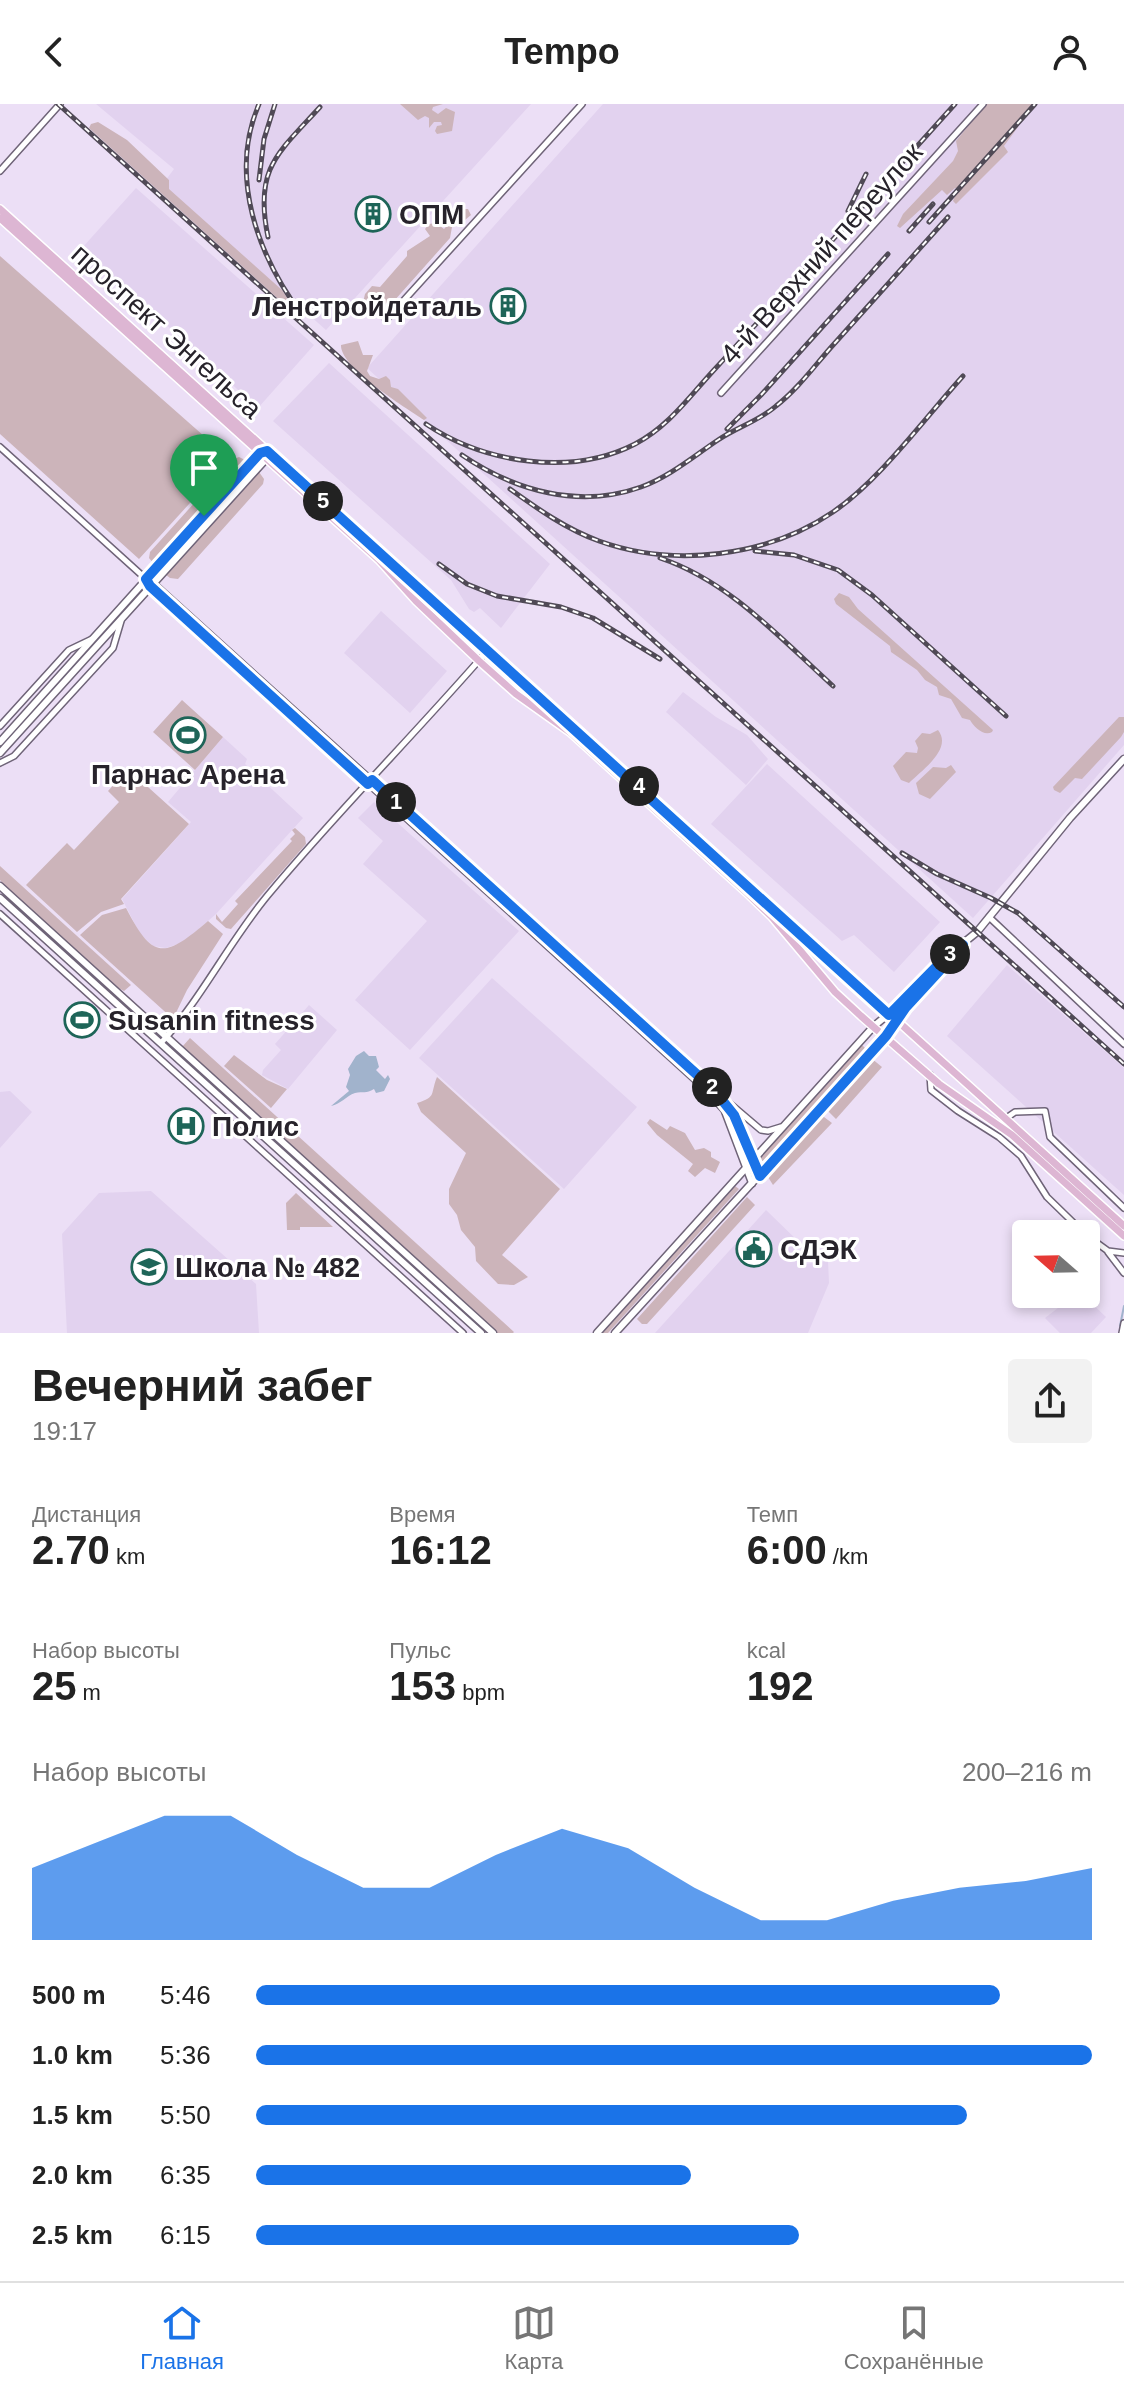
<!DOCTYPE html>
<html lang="ru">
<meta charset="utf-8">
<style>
body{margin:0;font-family:Arial,sans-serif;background:#f2f2f2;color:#222;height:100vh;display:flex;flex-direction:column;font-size:30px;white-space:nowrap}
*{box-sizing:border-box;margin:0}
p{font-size:26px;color:#767676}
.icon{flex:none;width:44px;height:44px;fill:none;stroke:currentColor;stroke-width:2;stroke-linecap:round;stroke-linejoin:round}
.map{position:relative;height:1229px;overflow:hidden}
.drawer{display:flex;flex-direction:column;background:#fff;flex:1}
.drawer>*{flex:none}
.needle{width:52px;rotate:290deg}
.fabs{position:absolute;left:1012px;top:1116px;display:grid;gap:16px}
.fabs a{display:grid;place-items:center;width:88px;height:88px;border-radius:8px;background:#fff;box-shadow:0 4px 12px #0003;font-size:40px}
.pin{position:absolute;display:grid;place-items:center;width:68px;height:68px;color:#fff;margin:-82px -34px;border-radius:50% 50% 50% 0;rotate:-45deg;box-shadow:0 0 8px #0007}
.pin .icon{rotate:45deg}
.km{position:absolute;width:40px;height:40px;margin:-20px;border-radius:50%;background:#222;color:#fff;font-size:22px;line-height:40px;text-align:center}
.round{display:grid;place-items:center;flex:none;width:84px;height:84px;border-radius:8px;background:#f2f2f2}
.overview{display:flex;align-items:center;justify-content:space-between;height:136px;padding:0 32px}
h1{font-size:44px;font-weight:700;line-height:60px}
.figures{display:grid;grid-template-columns:repeat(3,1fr);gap:12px;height:136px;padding:8px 32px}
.figures div{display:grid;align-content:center}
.figures b{font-size:40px;font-weight:700}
.figures small{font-size:22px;font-weight:400}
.figures p{font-size:22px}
.chart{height:224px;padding:16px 32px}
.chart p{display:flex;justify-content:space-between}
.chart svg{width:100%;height:144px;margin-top:8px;fill:#1a73e8;opacity:.7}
ul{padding:0 32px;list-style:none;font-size:26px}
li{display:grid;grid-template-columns:128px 96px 1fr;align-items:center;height:60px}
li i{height:20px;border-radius:10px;background:#1a73e8}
header{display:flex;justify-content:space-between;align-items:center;height:104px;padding:0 32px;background:#fff;font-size:36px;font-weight:700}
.dock{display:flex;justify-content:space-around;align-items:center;height:112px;border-top:2px solid #e0e0e0;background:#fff;font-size:22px;color:#767676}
.dock a{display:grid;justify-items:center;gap:4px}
.dock .selected{color:#1a73e8}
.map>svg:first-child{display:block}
</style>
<header><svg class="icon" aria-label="back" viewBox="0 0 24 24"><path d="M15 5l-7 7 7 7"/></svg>Tempo<svg class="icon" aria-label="person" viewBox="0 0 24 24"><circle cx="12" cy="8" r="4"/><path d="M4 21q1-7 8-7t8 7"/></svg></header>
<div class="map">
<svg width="1124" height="1229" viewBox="0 0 1124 1229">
<rect width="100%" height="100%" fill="#ecdff6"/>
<!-- built -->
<path fill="#e2d2ef" d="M96,0H531L326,226L162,81L174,65Z
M603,0H1124V641L973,814L367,264Z
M136,84L314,241L258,304L82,144Z
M329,259L550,460L501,524L480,504L474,508L469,505L451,476L273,317Z
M381,507L447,567L410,609L344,549Z
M683,588L716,613L747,631L768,655L746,681L666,608Z
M223,633L247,655L245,660L303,714L216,810L184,838L166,844L153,842L140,830L122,795L191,718L168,698Z
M767,660L940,818L894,868L854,831L842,837L711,720Z
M374,698L519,827L410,946L355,896L427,817L363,760L383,737L358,714Z
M1007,861L1124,964V1091L947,932Z
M492,874L637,1003L564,1085L419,954Z
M309,901L337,926L288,985L262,971L263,966L281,946L275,940Z
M10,987L32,1008L0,1044V988Z
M151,1087L256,1180L259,1229H67L62,1130L99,1089Z
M766,1106L800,1139L795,1144L798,1161L828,1157L829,1179L808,1229H655Z
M1076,1190H1082L1106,1213L1091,1229H1060L1045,1214Z"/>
<!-- green -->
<path fill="#ccb4ba" d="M400,0H443L433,3L432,6L438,10L446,4L455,8L452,27L437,30L435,27L437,22L442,21L441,18H434L429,24V14L425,12L418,16Z
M986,0H1033L1016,18L1018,23L1004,42L1008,48L956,100L953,97L958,85L955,84L947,91L942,86L900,124L897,122L903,110L953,57L958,47L956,37Z
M98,18L127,36L169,76V85L282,186L296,208L294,209L89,24L91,20Z
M463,105H468L471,111L465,116L463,114L460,121L452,123L450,134L394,197L389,196L377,210L372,211L362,203L365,190L372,182L380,183L407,152V147L430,132L425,125L429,120L436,119L444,125Z
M0,152L230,355L139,455L0,330Z
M358,237L363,251H373L367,267L370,272L379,275L386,272L390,276L391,283L398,285L427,314L424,316C405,303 340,264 341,241Z
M239,353L247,357L154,460L149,454L150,448L234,355Z
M259,368L264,375L263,380L178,475L170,474L166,471Z
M839,489L849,493L858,505L993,626L992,628C984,633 974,623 970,616L962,614L951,595L939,591L937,583L925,576L917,566L891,548L890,542L836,500L834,495Z
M182,596L223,633L195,666L153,628Z
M1119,613H1124V628L1121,633L1082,675L1075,674L1060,689L1054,686L1053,683Z
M938,626C953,645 922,666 909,679L901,676L893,662L906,648L917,649L918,644L915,637L922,629L930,630Z
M951,661L956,668L930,695L919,690L916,679L933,663L946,664Z
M128,665L189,720L121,795L124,800L101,808L77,828L26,781L67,739L74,746L119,698L108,687Z
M295,724L305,733L306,740L231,825L226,824L216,815V810L222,818L238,800L235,797L292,737L290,735L295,730L292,726Z
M0,762L131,881L124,887L113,881L12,790L0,776Z
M126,804C153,857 165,854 208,817L223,830L187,886L173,915L80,831L102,811Z
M190,934L514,1228L513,1229H497L182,943Z
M862,941L866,945L762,1059H758V1055Z
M234,951L267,976L287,985L271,1004L224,962Z
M871,954L882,963L836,1015L825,1004Z
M437,973L560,1085L502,1151L528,1173L514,1181L498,1180L476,1157L475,1143L461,1126L457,1111L449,1100V1085L466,1049L421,1008L417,999C437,993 430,990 437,973Z
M820,1010L832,1019L773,1081L768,1073L769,1066Z
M650,1015L667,1026L670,1022L685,1029L695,1046L704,1044L711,1048V1053L720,1058L715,1069L705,1064L695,1073L688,1067L693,1060L657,1031L647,1019Z
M735,1082L739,1085L608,1229H602Z
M296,1089L333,1123H300V1126H287L286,1099Z
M747,1093L755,1101L647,1220H642L637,1215Z"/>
<!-- water -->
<path fill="#a1b3cc" d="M364,947L369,952H376L379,963L376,966L385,975L388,971L390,975L384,987L376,989L374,985C366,990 363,987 355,989C346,992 341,1000 331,1002L349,987L346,983L350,971L348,965L356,952Z"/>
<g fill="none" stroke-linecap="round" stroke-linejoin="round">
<!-- stream -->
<path stroke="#a1b3cc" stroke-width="2" d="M1120,1222L1124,1202"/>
<defs>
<path id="minor" d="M0,67L60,0
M386,216L582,0
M721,289L983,0
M0,343L146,475L150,482L703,983L724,1006L752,1080
M151,477L714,986L761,1026L768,1027L781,1023
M0,622L69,546L92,535
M0,659L14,652L113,544L121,517
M0,810L463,1229
M989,813L1124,940
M161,939C202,894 229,838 268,791C338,707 416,629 488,546
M930,971L931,986L958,1007L999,1033L1021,1052L1047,1093L1085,1130
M723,996C742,1017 745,1047 760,1072
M1005,1015L1015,1008L1045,1007L1050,1033L1124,1104
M1086,1131L1108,1147L1124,1149
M1108,1148L1124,1169
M1122,1229L1124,1219"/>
<path id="tertiary" d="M0,638L260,349L267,347V354L0,649
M0,782L493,1229
M0,794L481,1229
M597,1229L874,922L902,899L946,853L977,828L1070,714L1124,655
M615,1229L886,932L906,903L961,844"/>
<path id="primary" d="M0,105L1124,1122
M0,114L379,456L416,497L479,557L516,590L571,629L746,788L772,813L835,888L861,912L939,980L1012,1031L1124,1132"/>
</defs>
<!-- minor casing -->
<use href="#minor" stroke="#6f6478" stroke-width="8"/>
<!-- tertiary casing -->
<use href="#tertiary" stroke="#6f6478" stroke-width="9"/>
<!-- primary casing -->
<use href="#primary" stroke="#fff" stroke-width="10"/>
<!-- minor -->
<use href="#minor" stroke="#fff" stroke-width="5"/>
<!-- tertiary -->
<use href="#tertiary" stroke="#fff" stroke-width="6"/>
<!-- primary -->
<use href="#primary" stroke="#ddb6d3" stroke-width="7"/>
<defs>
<path id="rail" d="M58,0L1124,960
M259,0C228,72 258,152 302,211
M259,76L264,35L275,0
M848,107L866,70
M929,118L1035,0
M909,127L933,100
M268,133C254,65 277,50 320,3
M426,320C484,359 571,373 635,340C668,323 689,293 714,266C795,178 875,89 955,0
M727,325L761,291L888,150
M462,351C515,387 579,405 641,383C669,373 694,352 718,336C737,323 759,317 776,302C798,285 815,261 834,240C872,198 910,155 948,113
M510,385C538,405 566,425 599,437C674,464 767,453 833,408C880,376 924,315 963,272
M755,447L794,451L838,466L872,491L1006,612
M660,454C729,477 780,534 833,582
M439,460L467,480L497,492L561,503L593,514L660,555
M902,749L937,770L991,794L1018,809L1124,903"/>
</defs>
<!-- rail casing -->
<use href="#rail" stroke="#504a56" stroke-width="5"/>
<!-- rail -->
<use href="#rail" stroke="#fff" stroke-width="2" stroke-dasharray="6" stroke-linecap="butt"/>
</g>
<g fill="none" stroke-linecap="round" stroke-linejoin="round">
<defs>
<path id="route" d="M267,347L889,911L946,853L963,841L906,903L886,932L760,1072L734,1011L714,986L372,676L368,680L150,482L146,475L260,349Z"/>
</defs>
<!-- route casing -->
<use href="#route" stroke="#fff" stroke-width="16"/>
<!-- route -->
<use href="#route" stroke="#1a73e8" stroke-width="10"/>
</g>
<!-- icons -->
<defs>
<symbol id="building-ring" viewBox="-11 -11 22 22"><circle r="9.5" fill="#fff" stroke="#1e6558" stroke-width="1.5"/><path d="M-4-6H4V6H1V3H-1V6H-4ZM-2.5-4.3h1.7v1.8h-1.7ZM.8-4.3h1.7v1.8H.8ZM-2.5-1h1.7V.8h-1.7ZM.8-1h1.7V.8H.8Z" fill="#1e6558"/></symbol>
<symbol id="stadium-ring" viewBox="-11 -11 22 22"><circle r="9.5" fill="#fff" stroke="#1e6558" stroke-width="1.5"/><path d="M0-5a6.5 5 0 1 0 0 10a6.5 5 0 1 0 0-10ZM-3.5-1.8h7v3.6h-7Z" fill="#1e6558"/></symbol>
<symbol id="hospital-ring" viewBox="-11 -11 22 22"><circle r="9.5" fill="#fff" stroke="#1e6558" stroke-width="1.5"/><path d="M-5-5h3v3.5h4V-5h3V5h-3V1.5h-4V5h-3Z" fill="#1e6558"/></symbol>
<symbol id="civic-ring" viewBox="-11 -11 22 22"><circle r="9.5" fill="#fff" stroke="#1e6558" stroke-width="1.5"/><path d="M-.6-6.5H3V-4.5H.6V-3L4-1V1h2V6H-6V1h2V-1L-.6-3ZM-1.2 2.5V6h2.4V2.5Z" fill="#1e6558"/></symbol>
<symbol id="school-ring" viewBox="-11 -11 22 22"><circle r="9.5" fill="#fff" stroke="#1e6558" stroke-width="1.5"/><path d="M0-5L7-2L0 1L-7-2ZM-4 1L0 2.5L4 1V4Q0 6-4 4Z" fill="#1e6558"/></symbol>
</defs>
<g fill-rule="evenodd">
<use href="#building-ring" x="353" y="90" width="40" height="40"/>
<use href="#building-ring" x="488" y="182" width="40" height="40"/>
<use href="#stadium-ring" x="168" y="611" width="40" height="40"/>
<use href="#stadium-ring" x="62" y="896" width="40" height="40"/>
<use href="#hospital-ring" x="166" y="1002" width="40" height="40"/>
<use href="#civic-ring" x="734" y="1125" width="40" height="40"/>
<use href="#school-ring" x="129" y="1143" width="40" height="40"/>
</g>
<g text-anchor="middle" stroke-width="6" stroke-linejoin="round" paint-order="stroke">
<!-- poi labels -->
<g font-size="28" font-weight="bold" fill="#27232b" stroke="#fff" text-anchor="start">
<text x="399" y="120">ОПМ</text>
<text x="482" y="212" text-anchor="end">Ленстройдеталь</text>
<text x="188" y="680" text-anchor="middle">Парнас Арена</text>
<text x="108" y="926">Susanin fitness</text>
<text x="212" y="1032">Полис</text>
<text x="780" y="1155">СДЭК</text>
<text x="175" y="1173">Школа № 482</text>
</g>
<!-- street labels -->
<g font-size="28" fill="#27232b" stroke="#fff">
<text transform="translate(821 149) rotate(-48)" y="10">4-й Верхний переулок</text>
<text transform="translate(167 227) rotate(42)" y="10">проспект Энгельса</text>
</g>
</g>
</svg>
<div class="fabs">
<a><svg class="needle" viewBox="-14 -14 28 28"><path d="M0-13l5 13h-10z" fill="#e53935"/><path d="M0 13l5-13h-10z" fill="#767676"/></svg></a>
</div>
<div class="pin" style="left:204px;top:412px;background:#1e9e55"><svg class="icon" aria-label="arrive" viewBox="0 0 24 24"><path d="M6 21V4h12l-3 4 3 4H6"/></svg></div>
<b class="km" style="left:396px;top:698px">1</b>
<b class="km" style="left:712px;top:983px">2</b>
<b class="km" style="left:950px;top:850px">3</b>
<b class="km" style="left:639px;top:682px">4</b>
<b class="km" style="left:323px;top:397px">5</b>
</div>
<section class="drawer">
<div class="overview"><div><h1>Вечерний забег</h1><p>19:17</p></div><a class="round"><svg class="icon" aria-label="share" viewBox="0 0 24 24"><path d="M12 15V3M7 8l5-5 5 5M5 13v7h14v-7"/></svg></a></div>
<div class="figures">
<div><p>Дистанция</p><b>2.70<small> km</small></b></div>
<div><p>Время</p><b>16:12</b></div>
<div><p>Темп</p><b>6:00<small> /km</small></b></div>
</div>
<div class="figures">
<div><p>Набор высоты</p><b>25<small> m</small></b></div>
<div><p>Пульс</p><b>153<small> bpm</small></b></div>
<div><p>kcal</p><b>192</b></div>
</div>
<div class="chart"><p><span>Набор высоты</span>200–216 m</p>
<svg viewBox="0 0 160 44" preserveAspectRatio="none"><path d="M0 44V22L10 14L20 6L30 6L40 18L50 28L60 28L70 18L80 10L90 16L100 28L110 38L120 38L130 32L140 28L150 26L160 22V44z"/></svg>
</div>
<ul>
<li><b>500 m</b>5:46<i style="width:89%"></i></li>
<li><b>1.0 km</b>5:36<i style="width:100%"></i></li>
<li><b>1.5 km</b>5:50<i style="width:85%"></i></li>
<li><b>2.0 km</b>6:35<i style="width:52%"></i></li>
<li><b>2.5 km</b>6:15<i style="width:65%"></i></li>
</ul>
</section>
<nav class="dock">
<a class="selected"><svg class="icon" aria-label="home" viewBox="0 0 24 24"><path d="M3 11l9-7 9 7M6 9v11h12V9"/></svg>Главная</a>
<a><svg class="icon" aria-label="map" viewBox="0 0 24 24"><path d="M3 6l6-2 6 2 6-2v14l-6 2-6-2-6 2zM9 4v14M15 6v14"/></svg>Карта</a>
<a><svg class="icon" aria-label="saved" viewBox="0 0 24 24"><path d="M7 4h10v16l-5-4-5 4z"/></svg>Сохранённые</a>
</nav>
